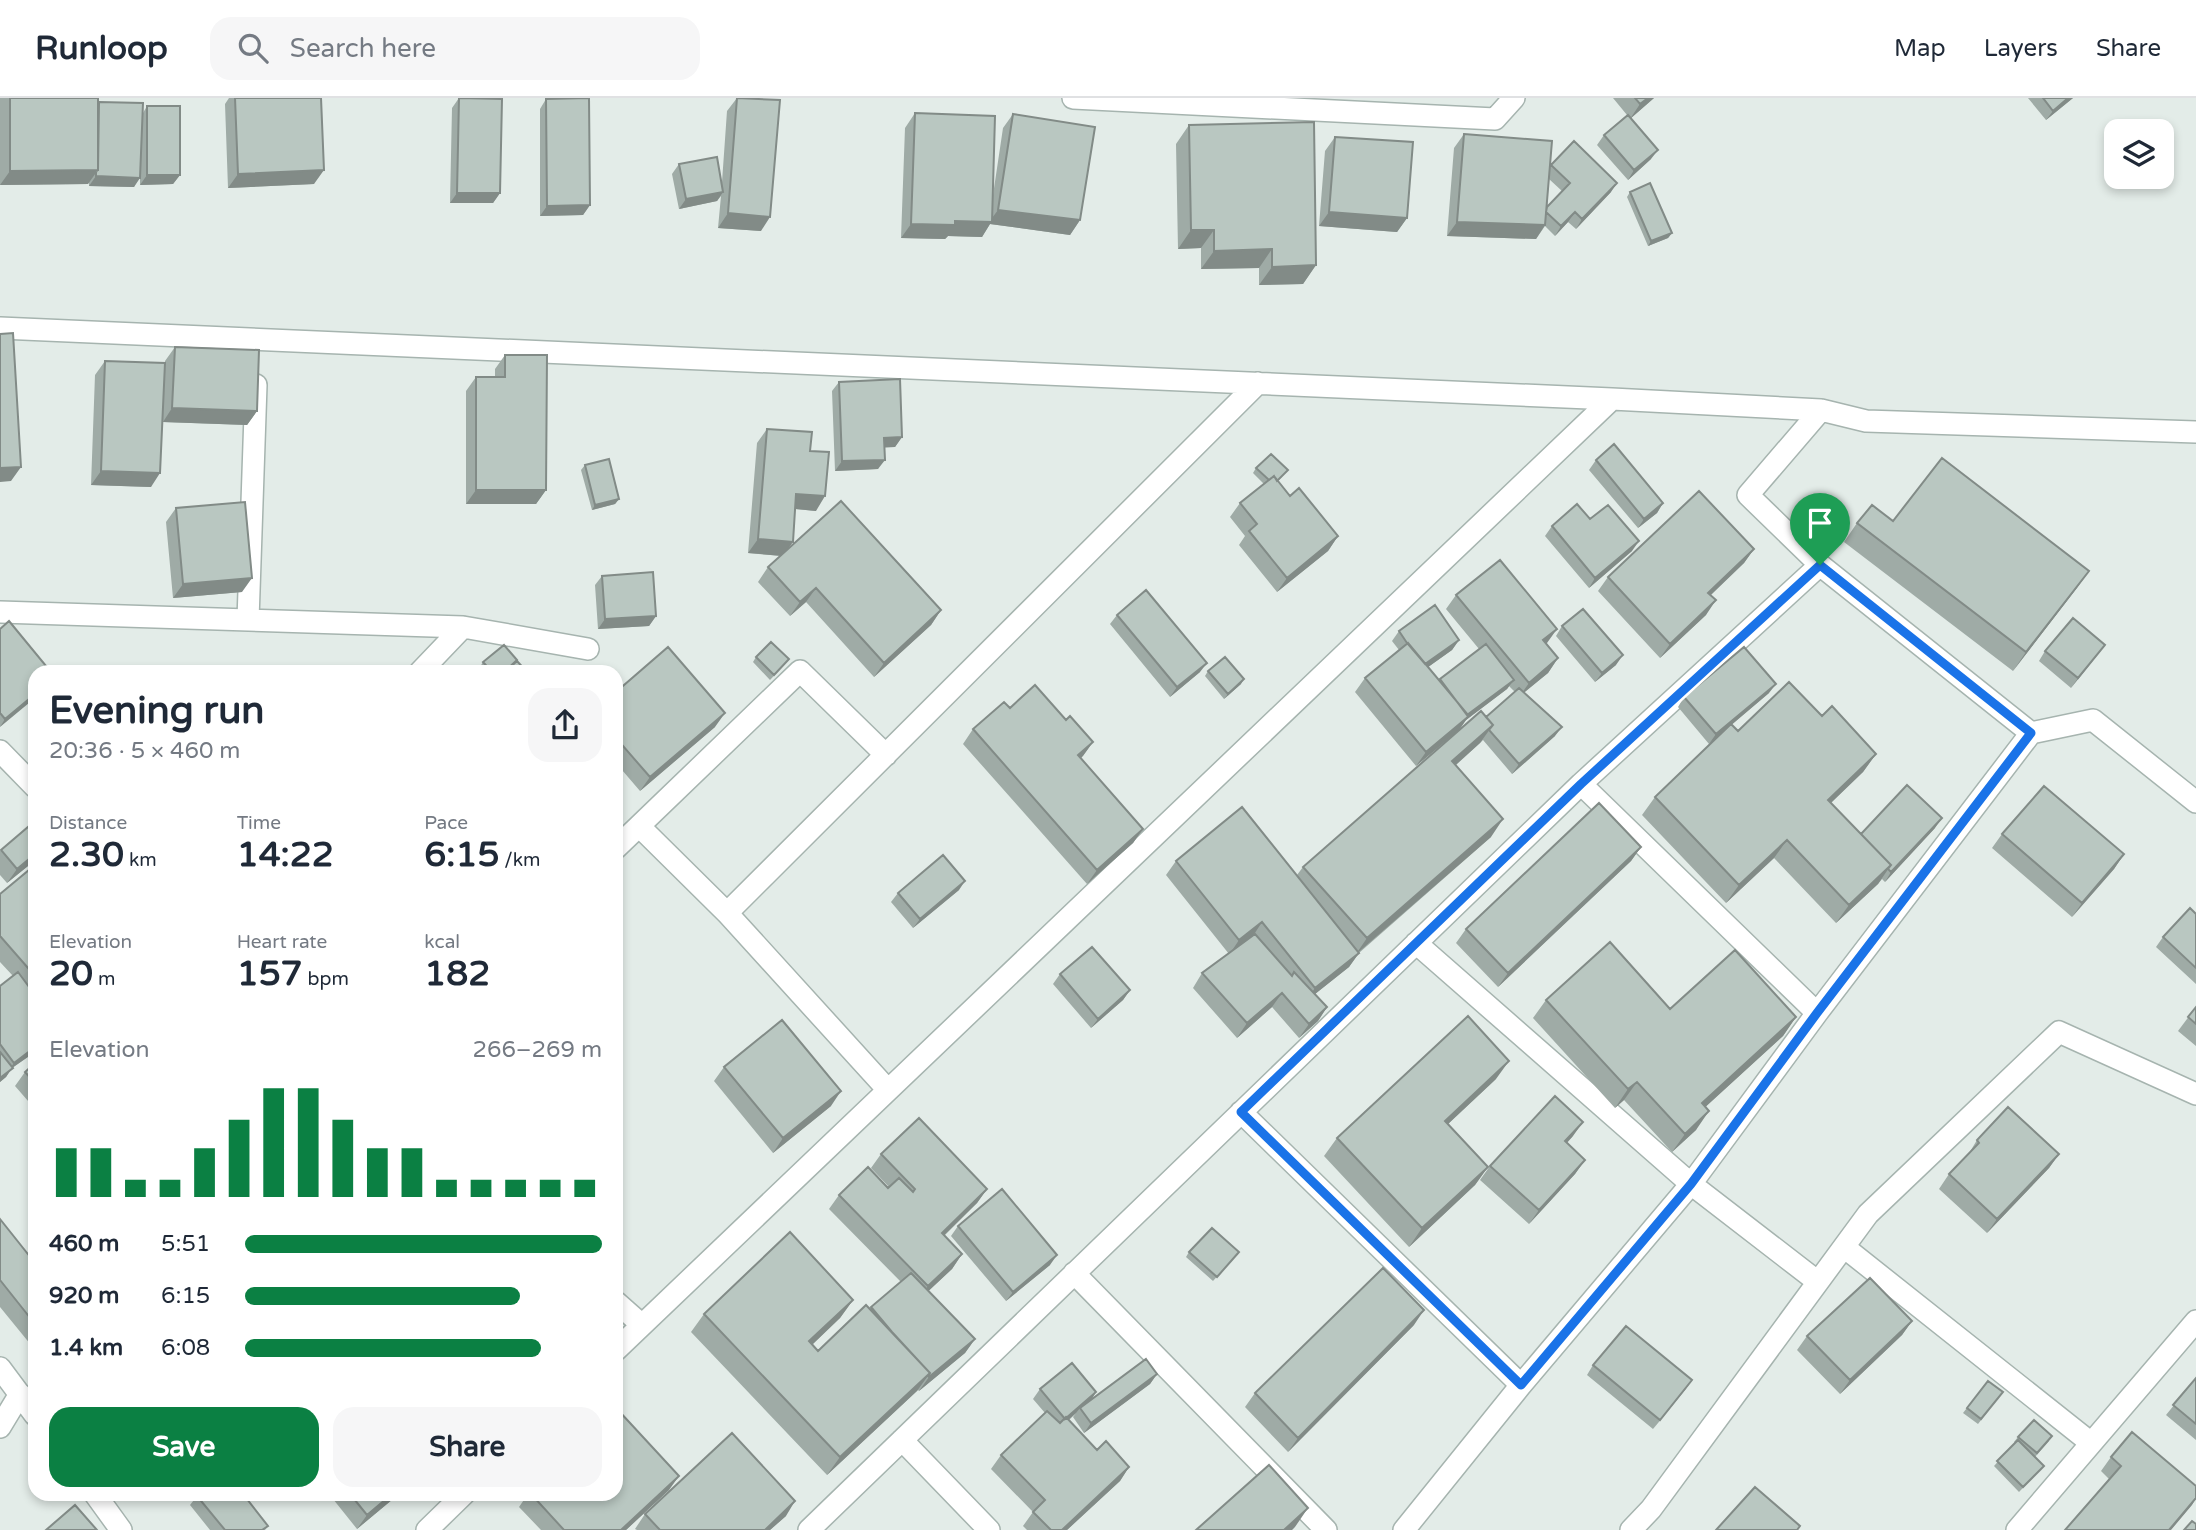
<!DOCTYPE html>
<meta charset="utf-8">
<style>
body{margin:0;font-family:"Varela Round",sans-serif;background:#f6f6f7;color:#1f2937;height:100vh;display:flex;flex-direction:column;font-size:26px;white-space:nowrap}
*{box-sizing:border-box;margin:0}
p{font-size:23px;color:#747a83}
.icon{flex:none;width:38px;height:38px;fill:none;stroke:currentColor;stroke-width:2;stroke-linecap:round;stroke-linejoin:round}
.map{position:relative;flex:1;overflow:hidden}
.panel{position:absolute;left:28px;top:567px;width:595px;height:836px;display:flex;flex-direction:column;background:#fff;border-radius:21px;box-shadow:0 4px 10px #0003}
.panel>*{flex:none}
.buttons{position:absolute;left:2104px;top:21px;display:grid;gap:14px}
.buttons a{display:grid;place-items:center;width:70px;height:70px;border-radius:14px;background:#fff;box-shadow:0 4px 10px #0003;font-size:35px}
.pin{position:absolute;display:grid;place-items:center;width:60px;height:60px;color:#fff;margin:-72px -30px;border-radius:50% 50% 50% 0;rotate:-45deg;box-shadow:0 0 7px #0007}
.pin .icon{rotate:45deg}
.round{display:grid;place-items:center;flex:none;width:74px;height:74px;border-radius:21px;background:#f6f6f7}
.summary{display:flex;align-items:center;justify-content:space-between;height:119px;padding:0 21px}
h1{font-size:38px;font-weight:700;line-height:52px}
.figures{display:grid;grid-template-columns:repeat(3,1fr);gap:10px;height:119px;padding:7px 21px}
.figures div{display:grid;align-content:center}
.figures b{font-size:35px;font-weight:700}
.figures small{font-size:19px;font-weight:400}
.figures p{font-size:19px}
.chart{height:196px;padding:14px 21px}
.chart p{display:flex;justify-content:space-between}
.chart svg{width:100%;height:126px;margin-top:7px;stroke:#0b8043;stroke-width:6}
.button{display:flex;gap:14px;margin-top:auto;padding:14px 21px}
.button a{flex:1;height:80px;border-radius:21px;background:#0b8043;color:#fff;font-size:28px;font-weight:700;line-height:80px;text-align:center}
.button a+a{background:#f6f6f7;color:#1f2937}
ul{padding:0 21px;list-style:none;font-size:23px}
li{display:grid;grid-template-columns:112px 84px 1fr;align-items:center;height:52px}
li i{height:18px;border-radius:9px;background:#0b8043}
header{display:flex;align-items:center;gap:42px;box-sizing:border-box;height:98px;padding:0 35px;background:#fff;border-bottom:2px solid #e0e1e3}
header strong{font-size:33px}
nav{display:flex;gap:38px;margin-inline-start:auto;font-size:24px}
.search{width:490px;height:63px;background:#f6f6f7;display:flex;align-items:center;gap:18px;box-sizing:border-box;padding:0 24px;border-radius:21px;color:#747a83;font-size:26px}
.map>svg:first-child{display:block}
</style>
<header>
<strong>Runloop</strong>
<div class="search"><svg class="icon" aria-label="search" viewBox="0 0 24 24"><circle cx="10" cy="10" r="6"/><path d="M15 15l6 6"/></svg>Search here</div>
<nav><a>Map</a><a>Layers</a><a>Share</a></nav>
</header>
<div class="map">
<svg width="2196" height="1432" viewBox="0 0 2196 1432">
<rect width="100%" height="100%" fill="#e3ece8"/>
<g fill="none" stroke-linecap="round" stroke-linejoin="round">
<defs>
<path id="minor" d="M1073,0L1495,21L1514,0
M0,230L1612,301
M1821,312L1866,323L2196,334
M0,514L463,529L420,574
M248,522L256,287
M463,529L588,551
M2031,635L2093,622L2196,704
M0,653L35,689
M1581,686L1817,915
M639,728L800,573L886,657
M616,750L639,728L727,815L888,992
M727,815L1258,285
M1416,845L1691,1086L1818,1184
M1241,1014L1521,1287
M1844,1149L2091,1345
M1074,1175L1326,1432
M616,1204L642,1227
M616,1252L1612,301L1821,312L1748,397L1820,467L2031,635L1817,915L1691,1086L1521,1287L1404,1432
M0,1270L35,1317
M0,1329L20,1296
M902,1342L989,1432
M95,1396L121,1432
M427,1432L464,1396
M809,1432L1581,686L1820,467
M1631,1432L1651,1411L1868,1116L2059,934L2196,996
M2017,1432L2196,1223"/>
</defs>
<!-- minor casing -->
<use href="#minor" stroke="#a6b4af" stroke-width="24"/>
<!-- minor -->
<use href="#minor" stroke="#fff" stroke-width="21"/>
</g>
<!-- wall -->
<path fill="#9faba6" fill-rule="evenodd" d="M0,0H98V6L99,4L143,15L147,8L180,77L173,86L140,87V76L134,89L89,88V84L88,86L0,87Z
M229,0H321L314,86L228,90L225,6Z
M459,0L500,95L493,105H450L452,10Z
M737,0L761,133L718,130L721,98L717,103L679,111L672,76L679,66L722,84L727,13Z
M1613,0H1654L1631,20L1651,61L1628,82L1597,47L1604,37L1627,17Z
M2028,0H2073L2046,22Z
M546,1L590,107L583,117L540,118V11Z
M915,15L993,97L1003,30L1013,16L1080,122L1070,137L990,126L982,139L948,138L945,141L901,140L905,30Z
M1189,27L1316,167L1303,186L1259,187V170L1201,171V150L1178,151L1176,46Z
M1464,36L1550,68L1574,43L1611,94L1576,131L1568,124L1555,138L1545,128L1536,141L1447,138L1454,50ZM1549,81L1562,93L1547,109Z
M1335,39L1407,120L1397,134L1319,128L1325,53Z
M1630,94L1672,135L1668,140L1648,148L1627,99Z
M175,249L257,313L247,327L163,324L151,389L91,387L95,277L105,263L165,265V263Z
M505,257L546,392L536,406H466V293L476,279H495V271Z
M839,284L902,339L895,349H884L878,371L835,373L832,293Z
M767,331L810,353L816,413L795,411L787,452L941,512L931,527L874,579L806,504L790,518L758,484L768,469L781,458L748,455L757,345Z
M1596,362L1663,405L1657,415L1638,430L1589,372Z
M585,367L619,401L615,406L592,412L581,372Z
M1256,370L1288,372L1278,383L1290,398L1338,438L1328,453L1277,494L1239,447L1245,438L1230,419L1240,405L1264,386L1253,375Z
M176,410L242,494L173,500L166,424Z
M1590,421L1632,453L1589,490L1545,438L1552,428Z
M1893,423L2089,473L2076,491L2013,573L1844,444L1857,425Z
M1754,451L1744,465L1711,497L1706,517L1660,560L1598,493L1608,479Z
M602,478L656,518L649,528L598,531L595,487Z
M1456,497L1546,546L1558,560L1548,575L1524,594L1555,638L1512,676L1483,642L1480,645L1456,667L1491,739L1359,855L1349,869L1315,896L1327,909L1318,923L1299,940L1272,909L1237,940L1193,890L1202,875L1229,856L1166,777L1176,763L1297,777L1303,769L1459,632L1416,668L1355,594L1365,580L1399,552L1392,543L1399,533L1459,542L1452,552L1428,569L1439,582L1479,551L1446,511ZM1509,588L1515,594L1486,619L1459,632L1466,622L1507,591Z
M1117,517L1200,574L1170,599L1110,526Z
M1562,528L1616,567L1595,584L1556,538Z
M0,531L51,574L0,629Z
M2105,547L2071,590L2039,563L2045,553Z
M756,559L785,566L770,582L753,564Z
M483,564H516L527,574H484L480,569Z
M1208,573L1241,586L1224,601L1205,578Z
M616,594L715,629L640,693L616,665Z
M1769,595L1731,627L1738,633L1822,618L1876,656L1863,674L1831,705L1861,736L1935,730L1885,784L1882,781L1878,786L1836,825L1774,760L1726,805L1642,717L1655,699L1724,633L1709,646L1678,609L1684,599Z
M1010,610L1066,622L1093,644L1081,660L1143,731L1133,745L1087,786L963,646L973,631Z
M35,723V954L12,970L6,979L0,984V888L13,878L0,864V796L30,771L28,768L7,785L0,777V753Z
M2002,736L2124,756L2114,771L2072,819L1992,750Z
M1641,749L1631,763L1498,889L1456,845L1466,831Z
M959,792L913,830L891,804L898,795Z
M2196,816V886L2156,849L2163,839Z
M1060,876L1130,892L1123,902L1091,930L1053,886Z
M1546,902L1670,911L1796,919L1783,938L1705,1009L1696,1032L1672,1054L1624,1002L1615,1010L1533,920Z
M2196,909V948L2178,933Z
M35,965V1011L15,988L25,974Z
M724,969L831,1008L773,1055L714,983Z
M1496,981L1448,1026L1488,1069L1475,1087L1409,1149L1324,1058L1337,1040Z
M1573,1038L1567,1045L1585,1062L1575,1076L1529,1126L1480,1082L1490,1068Z
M1977,1042L2059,1056L2049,1070L1987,1135L1939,1091L1949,1076L1968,1057Z
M881,1056L987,1091L977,1105L944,1138L962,1156L952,1171L928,1193L975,1241L965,1255L919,1293L918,1292L827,1377L691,1234L704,1216L853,1202L840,1220L812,1247L818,1253L870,1211L901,1184L829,1111L839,1097L888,1090L889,1089L871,1070Z
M0,1121L35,1165V1244L31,1247L0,1209Z
M958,1128L1050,1167L1006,1203L951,1138Z
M1189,1154L1235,1159L1213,1183L1186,1159Z
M1912,1223L1902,1237L1840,1296L1797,1252L1807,1238Z
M1414,1227L1288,1354L1245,1309L1255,1295Z
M1593,1267L1692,1282L1653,1331L1587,1277Z
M1157,1276L1150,1286L1084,1335L1073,1319L1076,1315L1069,1322L1097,1352L1129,1369L1120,1383L1067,1432H1027L1023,1428L1033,1414L991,1371L1001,1357L1045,1315L1033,1301L1040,1291L1096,1294L1091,1302Z
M2196,1280V1342L2166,1317Z
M1988,1283L2003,1294L1978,1326L1963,1315Z
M2018,1339L2049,1343L2035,1359L2044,1368L2019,1394L1994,1368L2015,1345L2014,1344Z
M2111,1359L2192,1407L2109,1381L2101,1373Z
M669,1392L626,1432H541L519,1409L528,1396H616Z
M329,1396H399L357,1431Z
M197,1398L268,1428L265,1432H210L190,1407Z
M645,1416L786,1418L770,1432H637L635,1431Z"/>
<!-- shaded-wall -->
<path fill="#828b87" d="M1648,0H1654L1630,21L1640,6Z
M2068,0H2073L2046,22L2053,13Z
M1658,52L1651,61L1628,82L1634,72Z
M98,72L88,86L0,87L10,73Z
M324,72L314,86L228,90L238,76Z
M147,77H180L173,86L140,87Z
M96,78L140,80L134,89L89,88Z
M1617,85L1611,94L1576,131L1582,121Z
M723,94L717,103L679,111L686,101Z
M457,95H500L493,105H450Z
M590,107L583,117L540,118L547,108Z
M998,112L1080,122L1070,137L990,126L982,139L948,138L945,141L901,140L911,126L955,123L989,124Z
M1329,114L1407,120L1397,134L1319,128Z
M1575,114L1568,124L1555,138L1561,128Z
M728,115L770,119L761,133L718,130Z
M1457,124L1545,127L1536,141L1447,138Z
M1191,132H1214L1201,150L1178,151Z
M1672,135L1668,140L1648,148L1651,143Z
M1272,151L1259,170L1201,171L1214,153Z
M1316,167L1303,186L1259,187L1272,169Z
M172,310L257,313L247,327L163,324Z
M902,339L895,349L877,350L884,340Z
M885,362L878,371L835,373L842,363Z
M21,369L11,383L0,384V370Z
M101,373L160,375L151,389L91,387Z
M476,392H546L536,406H466Z
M796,396L825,398L816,413L786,410Z
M619,401L615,406L592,412L595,407Z
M1663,405L1657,415L1638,430L1644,421Z
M1338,438L1328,453L1277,494L1287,480Z
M758,441L793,444L783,458L748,455Z
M1639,443L1632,453L1589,490L1595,480Z
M1754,451L1744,465L1698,509L1708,495Z
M2089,473L2076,491L2013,573L2026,554Z
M252,480L242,494L173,500L183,486Z
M816,490L806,504L790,518L800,504Z
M1716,502L1706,517L1660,560L1670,546Z
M941,512L931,527L874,579L884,565Z
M656,518L649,528L598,531L605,521Z
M1557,531L1547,545L1534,557L1543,542Z
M1459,542L1452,552L1417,577L1423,568Z
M2105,547L2098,556L2071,590L2078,580Z
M1623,557L1616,567L1595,584L1602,575Z
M1558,560L1548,575L1519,599L1529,585Z
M1207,565L1200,574L1170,599L1177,589Z
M1244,581L1241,586L1224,601L1228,596Z
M1514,582L1507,591L1466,622L1459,632L1416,668L1426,654L1467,617Z
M1776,586L1769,595L1709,646L1716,636Z
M35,596V600L0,629L5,621Z
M725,615L715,629L640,693L650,679Z
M1493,627L1480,645L1440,681L1452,663Z
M1562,629L1555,638L1512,676L1519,666Z
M1093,644L1083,658L1068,672L1078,657Z
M1876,656L1863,674L1815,720L1828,702Z
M1942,720L1935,730L1885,784L1891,774Z
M1503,721L1491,739L1354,858L1359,855L1349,869L1305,904L1315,890L1354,859L1367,840Z
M1143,731L1133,745L1087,786L1097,772Z
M1787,742L1774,760L1726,805L1739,787Z
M1641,749L1631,763L1498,889L1508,875Z
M35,756L28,768L7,785L17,771Z
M2124,756L2114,771L2072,819L2082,805Z
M1891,767L1878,786L1836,825L1849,807Z
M965,783L959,792L913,830L920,821Z
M1262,824L1253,838L1229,857L1239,842Z
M1130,892L1123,902L1091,930L1098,921Z
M1282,895L1272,909L1237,940L1247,925Z
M1327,909L1318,923L1299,940L1309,926Z
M1796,919L1783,938L1689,1024L1702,1005Z
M35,949V954L12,970L6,979L0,984V980L7,974L14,965Z
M1509,963L1496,981L1432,1041L1445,1023Z
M1637,984L1624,1002L1615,1010L1628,991Z
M841,993L831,1008L773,1055L783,1040Z
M1709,1013L1696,1032L1672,1054L1685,1036Z
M1583,1024L1573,1038L1555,1057L1565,1043Z
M2059,1056L2049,1070L1987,1135L1997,1121Z
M1585,1062L1575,1076L1529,1126L1539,1112Z
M1488,1069L1475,1087L1409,1149L1422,1130Z
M987,1091L977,1105L932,1149L942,1135Z
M962,1156L952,1171L919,1202L928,1188Z
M1057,1157L1050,1167L1006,1203L1013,1194Z
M853,1202L840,1220L796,1262L809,1243Z
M1424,1212L1414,1227L1288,1354L1298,1340Z
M1912,1223L1902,1237L1840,1296L1850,1282Z
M975,1241L965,1255L919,1293L929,1279Z
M930,1275L917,1293L827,1377L840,1359Z
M1157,1276L1150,1286L1084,1335L1091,1325Z
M1692,1282L1685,1292L1653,1331L1660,1322Z
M1096,1294L1090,1304L1080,1310L1076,1315L1058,1331L1065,1321Z
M1129,1369L1120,1383L1067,1432H1062Z
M679,1378L669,1392L626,1432H621Z
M392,1396H399L357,1431L367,1417Z
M2196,1400L2192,1407L2171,1432H2169Z
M795,1403L786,1418L770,1432H765Z
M1308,1410L1295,1429L1292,1432H1284Z"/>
<!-- building -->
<path fill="#b9c7c1" stroke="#828b87" stroke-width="2" d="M10,0H98V72L10,73Z
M235,0H321L324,72L238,76Z
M459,0L502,1L500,95H457Z
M589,0L590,107L547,108L546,1Z
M737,0L780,2L770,119L728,115Z
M1635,0H1648L1640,6Z
M2043,0H2068L2053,13Z
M99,4L143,5L140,80L96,78V74L98,72Z
M147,8H180V77H147Z
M915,15L995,18L992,124L955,123V127L911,126Z
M1013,16L1095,29L1080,122L998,112Z
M1628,17L1658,52L1634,72L1604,37Z
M1314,24L1316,167L1272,169V151L1214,153V132H1191L1189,27Z
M1464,36L1552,43L1545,127L1457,124Z
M1335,39L1413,44L1407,120L1329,114Z
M1574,43L1617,85L1582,121L1575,114L1561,128L1546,114L1547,109L1570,85L1551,67Z
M717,59L723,94L686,101L679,66Z
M1650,85L1672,135L1651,143L1630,94Z
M13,235L21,369L0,370V236Z
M175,249L259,252L257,313L172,310Z
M505,257H547L546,392H476V279H505Z
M105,263L165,265L160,375L101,373Z
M900,281L902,339L884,340L885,362L842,363L839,284Z
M767,331L812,334L810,353L829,354L825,398L796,396L793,444L758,441Z
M1614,346L1663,405L1644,421L1596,362Z
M1271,356L1288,372L1277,383L1274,378L1269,382L1256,370Z
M1942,360L2089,473L2026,554L1857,425L1872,407L1893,423Z
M609,361L619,401L595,407L585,367Z
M1274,378L1290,398L1299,390L1338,438L1287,480L1249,433L1257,426L1240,405Z
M1699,393L1754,451L1708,495L1716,502L1670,546L1608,479Z
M841,403L941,512L884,565L816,490L800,504L768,469Z
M245,404L252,480L183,486L176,410Z
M1577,406L1590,421L1608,407L1639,443L1595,480L1552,428Z
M1500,462L1557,531L1543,542L1558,560L1529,585L1456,497Z
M653,474L656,518L605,521L602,478Z
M1146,492L1207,565L1177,589L1117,517Z
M1435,507L1459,542L1425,566L1407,545L1399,533Z
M1583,511L1623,557L1602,575L1562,528Z
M2073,520L2105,547L2078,580L2045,553Z
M9,523L51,574H35V596L5,621L0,615V531Z
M771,544L789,561L774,577L756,559Z
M1408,545L1469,618L1426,654L1365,580Z
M1486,546L1514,582L1467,617L1440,581Z
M504,547L517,562L504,574H492L483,564Z
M668,549L725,615L650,679L616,640V594Z
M1744,549L1776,586L1716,636L1684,599Z
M1225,559L1244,581L1228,596L1208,573Z
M517,563L527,574H505Z
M1789,584L1822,618L1832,608L1876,656L1828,702L1891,767L1849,807L1787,742L1739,787L1655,699L1731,626L1738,633Z
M1035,587L1066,622L1070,618L1093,644L1078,657L1143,731L1097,772L973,631L1004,604L1010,610Z
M1519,590L1562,629L1519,666L1489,632L1493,627L1486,619Z
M1481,613L1493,627L1452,663L1503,721L1367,840L1303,769Z
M1907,687L1942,720L1891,774L1888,771L1891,767L1861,736Z
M2044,688L2124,756L2082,805L2002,736Z
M1599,705L1641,749L1508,875L1466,831Z
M1242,709L1359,855L1315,890L1262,824L1239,842L1176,763Z
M35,723V756L17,771L1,752Z
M943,757L965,783L920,821L898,795Z
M35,767V878L0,838V796Z
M2190,810L2196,816V870L2163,839Z
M1255,836L1292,878L1294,874L1327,909L1309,926L1282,895L1247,925L1202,875Z
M1610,844L1670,911L1735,852L1796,919L1702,1005L1709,1013L1685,1036L1637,984L1628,991L1546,902Z
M1092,849L1130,892L1098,921L1060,876Z
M18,874L35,897V949L14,965L0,946V888Z
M2196,909V926L2188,919Z
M1468,918L1509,963L1445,1023L1488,1069L1422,1130L1337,1040Z
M782,922L841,993L783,1040L724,969Z
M0,954L13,970L0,980Z
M35,965V985L25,974Z
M1555,998L1583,1024L1565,1043L1585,1062L1539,1112L1490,1068Z
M2008,1009L2059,1056L1997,1121L1949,1076L1979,1045L1977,1042Z
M919,1020L987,1091L942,1135L962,1156L928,1188L839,1097L868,1069L888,1090L899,1080L913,1094L915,1091L881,1056Z
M1002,1091L1057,1157L1013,1194L958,1128Z
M0,1121L35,1165V1226L0,1182Z
M1212,1130L1239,1154L1217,1179L1189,1154Z
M790,1134L853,1202L809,1243L818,1253L866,1207L930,1275L840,1359L704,1216Z
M1383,1170L1424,1212L1298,1340L1255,1295Z
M911,1175L975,1241L929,1279L928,1278L930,1275L892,1234L871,1209Z
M1870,1180L1912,1223L1850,1282L1807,1238Z
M1626,1228L1692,1282L1660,1322L1593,1267Z
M1146,1261L1157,1276L1091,1325L1080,1310Z
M1072,1265L1096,1294L1065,1321L1040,1291Z
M2196,1280V1326L2173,1307Z
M1988,1283L2003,1294L1981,1321L1967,1310Z
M618,1312L679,1378L621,1432H564L531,1396H616V1314Z
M1047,1313L1060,1325L1066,1319L1097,1352L1106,1343L1129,1369L1062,1432H1051L1033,1414L1045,1402L1001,1357Z
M2034,1322L2052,1338L2037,1355L2018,1339Z
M2132,1334L2196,1388V1400L2169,1432H2065L2121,1368L2111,1359Z
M732,1335L795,1403L765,1432H660L645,1416Z
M2018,1342L2044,1368L2023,1389L1997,1363Z
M1269,1367L1308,1410L1284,1432H1196Z
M1755,1389L1800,1428L1797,1432H1716Z
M198,1396H243L268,1428L262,1432H225L197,1398Z
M350,1396H392L367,1417Z
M75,1407L97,1432H46Z
M2192,1423L2196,1426V1432H2184Z"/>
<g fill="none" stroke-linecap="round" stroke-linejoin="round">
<defs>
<path id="route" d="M1820,467L2031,635L1817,915L1691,1086L1521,1287L1241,1014L1581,686Z"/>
</defs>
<!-- route casing -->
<use href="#route" stroke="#fff" stroke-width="14"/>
<!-- route -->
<use href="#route" stroke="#1a73e8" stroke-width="9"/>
</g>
</svg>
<div class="buttons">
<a><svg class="icon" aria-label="layers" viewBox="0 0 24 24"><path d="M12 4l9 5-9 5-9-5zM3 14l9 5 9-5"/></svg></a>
</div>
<div class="pin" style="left:1820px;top:467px;background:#1e9e55"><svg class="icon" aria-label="arrive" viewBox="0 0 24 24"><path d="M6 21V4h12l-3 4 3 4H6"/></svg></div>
<section class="panel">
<div class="summary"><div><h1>Evening run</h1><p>20:36 · 5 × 460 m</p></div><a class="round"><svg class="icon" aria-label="share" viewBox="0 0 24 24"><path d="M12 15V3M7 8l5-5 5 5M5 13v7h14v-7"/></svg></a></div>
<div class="figures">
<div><p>Distance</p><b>2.30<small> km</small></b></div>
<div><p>Time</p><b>14:22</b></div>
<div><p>Pace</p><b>6:15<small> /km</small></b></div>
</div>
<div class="figures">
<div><p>Elevation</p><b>20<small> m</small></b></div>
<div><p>Heart rate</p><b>157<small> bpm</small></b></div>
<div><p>kcal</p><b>182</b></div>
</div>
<div class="chart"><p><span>Elevation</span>266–269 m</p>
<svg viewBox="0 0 160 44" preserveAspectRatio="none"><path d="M5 44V27M15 44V27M25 44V38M35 44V38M45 44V27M55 44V17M65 44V6M75 44V6M85 44V17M95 44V27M105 44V27M115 44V38M125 44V38M135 44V38M145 44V38M155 44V38"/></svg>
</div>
<ul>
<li><b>460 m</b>5:51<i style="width:100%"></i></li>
<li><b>920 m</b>6:15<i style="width:77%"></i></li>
<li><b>1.4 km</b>6:08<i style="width:83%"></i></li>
</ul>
<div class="button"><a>Save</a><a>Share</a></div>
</section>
</div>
